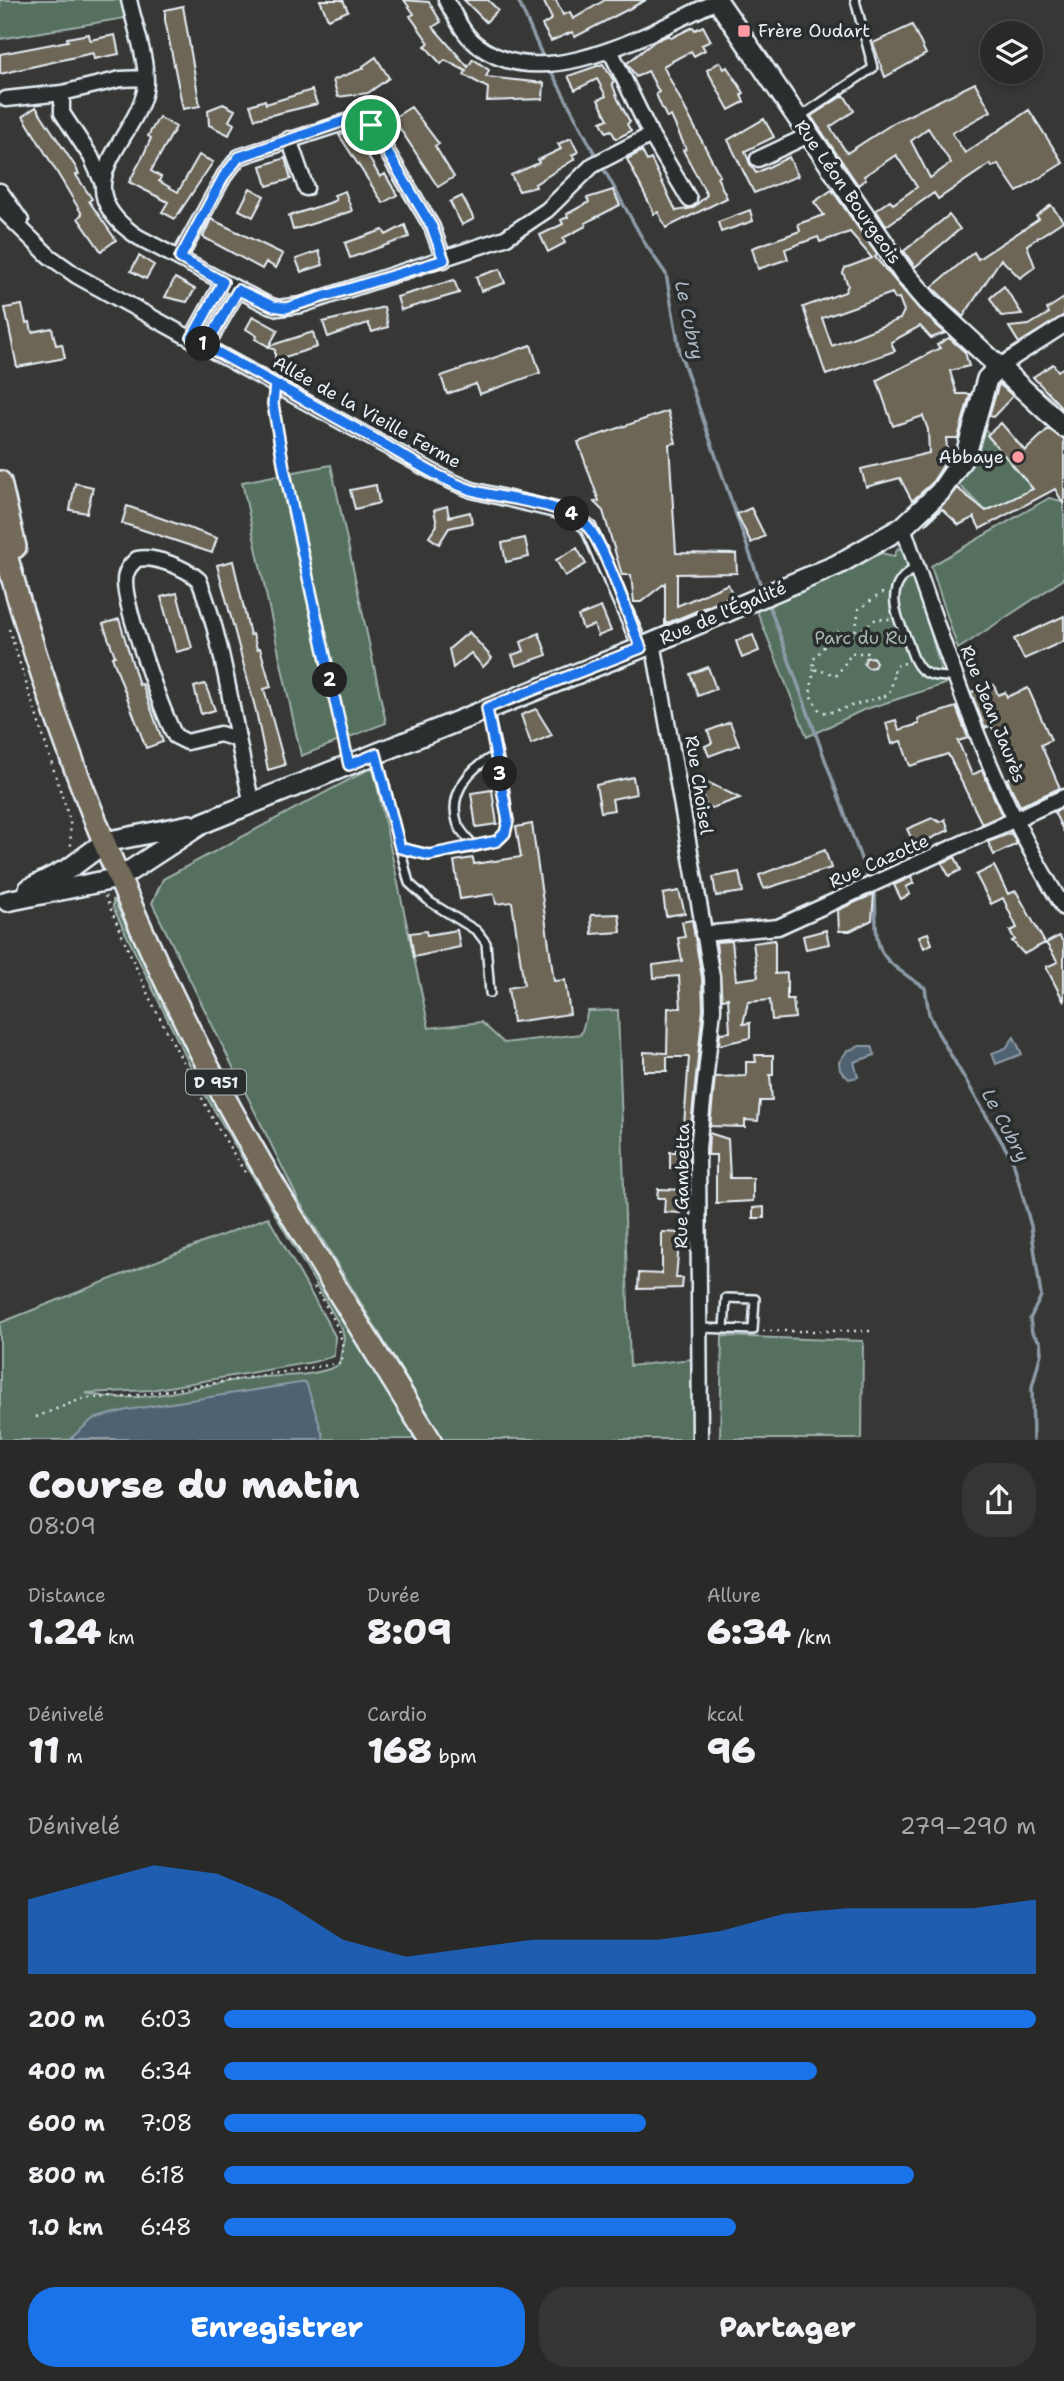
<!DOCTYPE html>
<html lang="fr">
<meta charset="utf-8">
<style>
body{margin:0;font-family:"Shantell Sans",sans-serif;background:#353634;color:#f1f3f6;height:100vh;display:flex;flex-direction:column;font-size:26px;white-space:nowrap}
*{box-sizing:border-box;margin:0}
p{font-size:23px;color:#a5a7a8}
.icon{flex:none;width:38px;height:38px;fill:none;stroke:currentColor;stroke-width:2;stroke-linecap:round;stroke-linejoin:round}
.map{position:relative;height:1440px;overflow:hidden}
.details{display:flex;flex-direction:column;background:#292a28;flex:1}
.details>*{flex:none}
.controls{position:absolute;left:980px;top:21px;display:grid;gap:14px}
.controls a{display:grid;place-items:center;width:63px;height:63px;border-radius:50%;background:#292a28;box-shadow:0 4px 10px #0003,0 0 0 2px #454645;font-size:35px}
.pin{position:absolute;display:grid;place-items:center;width:60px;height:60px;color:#fff;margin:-30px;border:4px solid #fff;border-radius:50%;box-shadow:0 2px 7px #0007}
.km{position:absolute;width:35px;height:35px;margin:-18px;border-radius:50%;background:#222;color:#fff;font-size:19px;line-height:35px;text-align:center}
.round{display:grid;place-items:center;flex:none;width:74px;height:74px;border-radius:28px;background:#353634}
.headline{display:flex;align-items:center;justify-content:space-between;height:119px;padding:0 28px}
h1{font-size:38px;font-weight:800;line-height:52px}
.metrics{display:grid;grid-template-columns:repeat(3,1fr);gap:10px;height:119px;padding:7px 28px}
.metrics div{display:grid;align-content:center}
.metrics b{font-size:35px;font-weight:800}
.metrics small{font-size:19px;font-weight:400}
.metrics p{font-size:19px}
.chart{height:196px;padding:14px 28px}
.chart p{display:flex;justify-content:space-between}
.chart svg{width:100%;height:126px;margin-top:7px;fill:#1a73e8;opacity:.7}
.cta{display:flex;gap:14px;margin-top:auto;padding:14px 28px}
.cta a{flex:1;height:80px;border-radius:28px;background:#1a73e8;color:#fff;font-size:28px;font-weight:800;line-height:80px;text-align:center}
.cta a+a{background:#353634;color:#f1f3f6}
ul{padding:0 28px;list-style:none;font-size:23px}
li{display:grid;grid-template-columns:112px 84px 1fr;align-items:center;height:52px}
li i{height:18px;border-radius:9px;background:#1a73e8}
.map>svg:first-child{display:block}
</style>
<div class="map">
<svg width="1064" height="1440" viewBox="0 0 1064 1440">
<rect width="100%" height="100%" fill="#373836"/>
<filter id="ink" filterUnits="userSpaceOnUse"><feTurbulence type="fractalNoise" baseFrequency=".0143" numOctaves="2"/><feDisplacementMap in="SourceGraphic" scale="14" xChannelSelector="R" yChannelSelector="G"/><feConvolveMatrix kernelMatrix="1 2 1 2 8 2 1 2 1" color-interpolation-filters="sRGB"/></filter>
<g filter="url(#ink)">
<!-- green -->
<path fill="#55705e" stroke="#9eb0ab" stroke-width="2" d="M0,0H122L125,18L0,39Z
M982,425L1033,489L986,511L958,484L977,447Z
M331,465L386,723L301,756L242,482Z
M1049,498L1062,501L1064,506V579L958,649L931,566Z
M898,548L908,552L945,684L863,710L807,737L757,611L881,553L894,556Z
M373,767L429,1028L481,1022L504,1043L581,1034L588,1011L618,1010L630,1366L691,1359L693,1439H443L298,1199L152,903L163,879Z
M113,899L164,1001L415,1439L0,1440V1323L268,1217L335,1336L334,1356L313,1362L151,1390L86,1393C139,1407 191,1386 244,1379C275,1374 311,1379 339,1365L344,1338L342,1329L199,1084L113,907Z
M722,1336L863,1341L862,1439H720Z"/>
<!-- water -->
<path fill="#506272" stroke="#8d9ba8" stroke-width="2" d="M1014,1037L1022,1054L996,1064L992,1053L1006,1048Z
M860,1046H872L875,1055L854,1062L858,1077L849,1079L840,1070L839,1062L847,1051Z
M306,1382L324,1439H70L93,1419L127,1410Z"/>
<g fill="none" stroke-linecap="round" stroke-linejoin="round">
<!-- stream -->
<path stroke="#8d9ba8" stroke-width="3.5" d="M518,0L542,55
M552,73L597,158
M601,164L646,245L666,274L680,353L762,589
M769,605L868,878
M875,892C877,954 872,953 925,988L929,1014L938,1033L1013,1161L1031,1226L1041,1296L1030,1319L1032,1333L1040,1342L1041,1353L1032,1387L1033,1440"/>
</g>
<!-- building -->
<path fill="#6d6656" stroke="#e8f1f8" stroke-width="2" fill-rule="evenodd" d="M320,0H343L348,11L328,19Z
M404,0L429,2L441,22L433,27L468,67L473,59L489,70L486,77L544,83L543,99L487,101L488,88L464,75L466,71L445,60L441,64L425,46L429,43L410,16L414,14Z
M464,0H488L498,10L486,22Z
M543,0H556L563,15L570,12L573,19L605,0H646L575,37L572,32L551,41L542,25L552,19Z
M183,6L200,106L183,109L165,20V10Z
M912,25L926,54L885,77L873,43Z
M703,26L711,41L702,45L705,50L694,56L691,51L663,66L720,176L717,177L727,198L666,228L658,212L654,214L652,209L627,159L642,151L647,161L651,159L676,211L693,208L707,195L683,150L686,149L671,116L667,118L661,106L656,94L659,92L648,71L636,77L627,63L655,41L669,35L671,38L693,27L695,30Z
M89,34L90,40L115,35L119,54L94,59L93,53L0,74V54L68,41L67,38Z
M376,57L389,78L368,93L338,97L333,80L364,68L363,66Z
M720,62L724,69L727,67L744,93L741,95L744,102L729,110L707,70Z
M603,64L614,81L612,83L618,99L630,122L627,124L631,131L616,139L611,130L606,132L601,122L608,119L598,100L606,96L597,79L575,90L568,76Z
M975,83L991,111L952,133L965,153L1029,110L1063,163L1017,192L998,164L992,167L990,164L938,199L934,193L886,226L876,210L890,200L893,204L917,187L896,155L864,176L866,179L858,185L811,116L844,95L854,111L830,127L847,153L895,122ZM928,128L951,163L930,178L911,141Z
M312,90L317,104L255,119L250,105L265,100L266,104Z
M223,104L235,110L229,121L234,124L229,135L209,125L208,110Z
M36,107L75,166L79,174L76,175L92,199L89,201L116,240L101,251L78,218L82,214L23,116Z
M411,107L439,144L435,146L454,177L438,187L393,118Z
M159,117L176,127L151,171L161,177L159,181L178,192L199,155L213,162L175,219L162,212L168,202L129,182L143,156L151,138L148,136Z
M764,119L774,137L745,151L750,164L756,173L789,157L798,176L754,193L728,140Z
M353,130L380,177L385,174L397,195L383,203L339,135Z
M571,138L578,152L572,155L575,159L535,184L536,187L519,191L511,175L539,163L538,160L561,149L558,144Z
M285,158L291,179L267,186L261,166Z
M250,188L264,196L253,217L239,210Z
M613,190L620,205L585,223L586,226L563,238L565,243L548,252L540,235L563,224L561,220L568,217L567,214L589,202L587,198Z
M832,190L877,255L875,257L919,309L945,333L931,338L920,326L891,342L895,351L826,375L803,307L845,292L848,285L843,273L845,268L872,258L850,232L820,242L818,237L785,249L788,259L758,269L752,248L800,231L798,224L824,215L814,202ZM892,293L895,299L899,298L904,311L900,319L832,346L822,318Z
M345,191L352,211L293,230L289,216L329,203L336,200L334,195Z
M462,196L474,219L462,225L450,202Z
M1051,205L1063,221L1027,245L1035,267L1020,278L1001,259L963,317L932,287L974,252L978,259L1039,219L1036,216Z
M750,210L753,221L721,232L718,222Z
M949,215L960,229L915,267L904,251Z
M211,219L283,254L276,268L266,262L262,269L203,237Z
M405,225L409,237L350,258L345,243L383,230L386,235Z
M319,251L323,265L301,272L296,259Z
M139,256L154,265L146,279L131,271Z
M500,269L505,283L481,291L476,277Z
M175,278L195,289L187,302L165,297Z
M454,280L459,293L401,310L397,297Z
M1004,286L1022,314L1001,316L990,298Z
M1064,298V315L1019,343L1009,327L1029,325L1049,313L1047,309Z
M22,305L26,323L30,322L32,332L52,328L56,345L62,344L65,358L17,367L5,308Z
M384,307L388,327L372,332L368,323L328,337L323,322Z
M253,316L278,330L269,346L313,332L317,347L275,360V350L255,339L257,336L246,329Z
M949,338L965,352L969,366L950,371L957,394H970L958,438H946L948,458L931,484L912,501L900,478L866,487L861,469L929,453L928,430L923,416L893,426L877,380L940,348L937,345Z
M531,345L540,373L480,394L476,384L447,394L441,376Z
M1053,364L1058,371L1064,367V410L1033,377Z
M999,384L1013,396L993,417L989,416Z
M668,411L676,443L669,444L676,553L736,554L737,573L677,574V606L728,584L733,596L665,624V583L641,602H634L631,575H622L603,511L594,502L599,501L578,442Z
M1001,423L1025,451L1048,429L1064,439V505L1055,489L980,529L974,517L959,525L942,509L925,525L957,488L986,511L1033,489L987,435Z
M75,483L93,487L87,513L70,510Z
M376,485L379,503L355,509L350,490Z
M127,506L217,538L212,553L122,523Z
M447,506L449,517L470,512L472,523L449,528L439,544L429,537L437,525L434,510Z
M751,508L765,536L751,543L737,514Z
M525,538L529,557L506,562L502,543Z
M577,548L586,564L565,576L556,560Z
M233,561L250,635L253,634L257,649L260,648L271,687L264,689L285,765L268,770L256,711L217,565Z
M177,593L192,648L176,652L161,597Z
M601,607L611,631L598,636L594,625L583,629L578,616Z
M1064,616V641L1024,659L1014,639Z
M119,619L139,685L142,684L163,742L146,748L112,657L115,656L103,624Z
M469,632L492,658L483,667L471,653L453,668L449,649Z
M539,633L547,655L516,666L512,655L524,651L521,642Z
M753,635L759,651L742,658L736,641Z
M873,657L876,662L874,667L868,668L864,664L866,658Z
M708,667L716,689L698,696L690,674Z
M205,684L215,710L201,714L194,687Z
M994,685L998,695L1005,692L1007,697L1028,688L1051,740L1041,745L1060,788L1020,806L1007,779L1016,775L991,725L985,728L971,692Z
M956,707L968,738L958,741L972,775L982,770L1002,815L982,824L948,754L910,766L901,741L892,744L886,723L896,720L899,730L919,724L918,719Z
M536,709L552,735L531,744L521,715Z
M730,722L739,745L709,756L705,746L712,743L708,731Z
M633,777L636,794L612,799L614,810L601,812L596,785Z
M697,777L740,798L712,808L706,806Z
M492,790L497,824L476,827L471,793Z
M1064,808V832L1054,812Z
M932,818L940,822L945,819L949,830L915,846L907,829Z
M532,824L554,981L565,980L570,1014L513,1022L508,988L524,985L512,902L496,904L494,894L460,899L454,861L473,858L474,864L521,857L516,827Z
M1011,833L1017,844L994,855L988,842Z
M825,850L831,868L764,889L759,875Z
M955,857L961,870L949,876L942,863Z
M994,866L1008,894L1016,891L1045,943L1024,954L1012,941L1015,940L1010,931L1017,928L1003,898L991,904L976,875Z
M739,872L743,892L716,896L713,877Z
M911,877L914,883L906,887L910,894L901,899L894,885Z
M679,891L685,913L666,916L663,894Z
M874,894L872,920L850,931H839L838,910Z
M619,914L621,932L592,934L591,915Z
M692,920L702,978L703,1009L691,1125H687L691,1126L689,1172H678V1168H670V1152H676L677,1139H683L689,1057H667V1071H644V1052L667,1053L668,1008H681L679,976L654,978L653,965L682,961L678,938L685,937L682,922Z
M457,930L460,947L414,957L410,933L426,931L427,935Z
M826,930L829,944L806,949L803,936Z
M928,933L932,944L924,948L919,936Z
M1059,936L1064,943V1002L1046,967L1058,962L1046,943Z
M775,940V974L787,973V999H793L795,1018L772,1020L770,1000L748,1002L743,1024L750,1023V1038L719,1045L720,1033L730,1032L728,998L722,999L716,942L732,941L736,980L758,977L753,943Z
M755,1055H773V1075H770L772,1101H760L758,1121L745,1120V1127L710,1126L715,1077L746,1076V1062H756Z
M709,1133L728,1139L730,1178H753V1201L716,1203V1155H708Z
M658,1189L686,1190V1199H682L681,1213L664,1212L665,1198H657Z
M764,1207V1218H753V1208Z
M662,1232L680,1233L676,1278H683L682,1288L638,1289L639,1273L662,1274Z"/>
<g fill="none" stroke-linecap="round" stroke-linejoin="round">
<defs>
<path id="lane" d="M798,118L873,68L855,0
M916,568C882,585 896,615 908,642C911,652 915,665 923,671C932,677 944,677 955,677
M488,712C493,735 515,817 504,835C498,843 484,844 475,847C470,841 461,832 458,825C447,794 470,766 497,755
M376,754L400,848L429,855L475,847
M400,848L409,883L430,902L477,931L486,943L490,993
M701,1328L753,1330L755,1299L726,1298L724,1329"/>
<path id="street" d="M129,0C134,23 150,68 145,91C133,143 61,186 138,237L266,304L278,308L301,305L505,238L547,210L593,165L651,135
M446,0C454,14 463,34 476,44C543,98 652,31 717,1
M610,50L651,135L689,199
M6,99L62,93
M289,139L306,188
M758,159L809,135
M103,184L91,157L62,113V93L121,79L145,78
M0,191L21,221
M0,208L49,256L77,276L446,479L472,490L572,514L588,527L641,648
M179,258L224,176L239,157L355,119L371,125L432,227L444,260
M192,338L223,282
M206,346L238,290
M1000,366L1064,325
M903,527C948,657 990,791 1064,908
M653,642L712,977L713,1009L698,1148L700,1440
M236,739L220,734L187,742L175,736C162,711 125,609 125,582C125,572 129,566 137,559C154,555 186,568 199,580C227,652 233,729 252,803
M703,934L778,927L1064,797"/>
<path id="secondary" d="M717,0L903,272L928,301L1064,427
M29,889L70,868L105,842L190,825
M7,901L119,878L203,823L641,648L837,565L903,527L940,492L966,454L987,379L1000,366"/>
<path id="primary" d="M0,482L15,547
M0,533C50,722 124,906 215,1080C280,1203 357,1321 430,1440"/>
</defs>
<!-- lane casing -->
<use href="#lane" stroke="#e8f1f8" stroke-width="12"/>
<!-- street casing -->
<use href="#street" stroke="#e8f1f8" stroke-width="19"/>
<!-- secondary casing -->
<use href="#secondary" stroke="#e8f1f8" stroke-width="24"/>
<!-- primary casing -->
<use href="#primary" stroke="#e8f1f8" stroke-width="26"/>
<!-- path -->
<path stroke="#e8f1f8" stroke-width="2.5" stroke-dasharray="2 5" stroke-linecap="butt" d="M273,398L284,468L346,751
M9,629L70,821L71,847
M857,633L876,619H890
M868,653H852L837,675L814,669L813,660L836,632L855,633L859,609L885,591
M814,669L810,695L820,711L828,713L885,696L891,690L895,666L905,663
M105,896L149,997L215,1123L246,1174
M763,1331H871
M36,1417L84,1398L126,1397L341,1363C349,1336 326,1307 313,1285"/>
<!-- lane -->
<use href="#lane" stroke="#2a2d2e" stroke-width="7"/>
<!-- street -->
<use href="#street" stroke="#2a2d2e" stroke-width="14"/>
<!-- secondary -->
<use href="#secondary" stroke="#2a2d2e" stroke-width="19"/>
<!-- primary -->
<use href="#primary" stroke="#736b5a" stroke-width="21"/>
</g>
</g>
<g fill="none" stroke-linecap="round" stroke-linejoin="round" filter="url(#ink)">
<defs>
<path id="route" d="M371,125L361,119L347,120L239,157L224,176L180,258L223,282L192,338L275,384L273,404L284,468L349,765L376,754L400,848L429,855L497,841L505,833L508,821L487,708L641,648C629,620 605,545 587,526C565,502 504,500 472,490C439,479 408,458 378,441C321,409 263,377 206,346L238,290L273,306L286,308L444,260L432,227L371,125"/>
</defs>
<!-- route casing -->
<use href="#route" stroke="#fff" stroke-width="14"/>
<!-- route -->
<use href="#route" stroke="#1a73e8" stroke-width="9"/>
</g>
<!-- markers -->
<g fill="#ff9aa2" stroke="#2a2d2e" stroke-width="2.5">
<rect x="737" y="24" width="14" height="14" rx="3.5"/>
<circle cx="1018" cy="457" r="7"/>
</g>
<g text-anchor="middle" stroke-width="7" stroke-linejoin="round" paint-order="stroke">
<!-- shield labels -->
<rect fill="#2a2d2e" stroke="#afb6bb" stroke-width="2" x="186" y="1069.5" width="60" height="25" rx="5"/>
<g font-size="16" font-weight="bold" fill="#e8f1f8">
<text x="216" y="1088">D 951</text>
</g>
<!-- poi labels -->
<g font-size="18" fill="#e8f1f8" stroke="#2a2d2e" text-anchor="start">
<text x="758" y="37">Frère Oudart</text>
<text x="1004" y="463" text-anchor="end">Abbaye</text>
</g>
<!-- street labels -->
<g font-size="18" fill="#e8f1f8" stroke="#2a2d2e">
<text transform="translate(848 192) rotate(55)" y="6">Rue Léon Bourgeois</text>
<text transform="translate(367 412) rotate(29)" y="6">Allée de la Vieille Ferme</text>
<text transform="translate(723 613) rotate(-23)" y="6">Rue de l'Égalité</text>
<text transform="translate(993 714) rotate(68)" y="6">Rue Jean Jaurès</text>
<text transform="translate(699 785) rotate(81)" y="6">Rue Choisel</text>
<text transform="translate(879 861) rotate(-24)" y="6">Rue Cazotte</text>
<text transform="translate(682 1186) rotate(-89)" y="6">Rue Gambetta</text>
</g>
<!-- park labels -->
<g font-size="18" fill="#a6b7b3" stroke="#2a2d2e">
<text x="861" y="644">Parc du Ru</text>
</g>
<!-- water labels -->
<g font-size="19" font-style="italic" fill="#abb8c2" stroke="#2a2d2e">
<text transform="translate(690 320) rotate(78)" y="7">Le Cubry</text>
<text transform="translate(1006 1125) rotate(62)" y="7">Le Cubry</text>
</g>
</g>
</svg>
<div class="controls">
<a><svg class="icon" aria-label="layers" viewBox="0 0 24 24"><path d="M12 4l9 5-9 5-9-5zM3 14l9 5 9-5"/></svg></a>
</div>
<div class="pin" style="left:371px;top:125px;background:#1e9e55"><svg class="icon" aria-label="arrive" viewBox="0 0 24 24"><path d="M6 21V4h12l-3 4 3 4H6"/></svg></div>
<b class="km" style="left:203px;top:344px">1</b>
<b class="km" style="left:330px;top:680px">2</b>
<b class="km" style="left:500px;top:774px">3</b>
<b class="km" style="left:572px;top:514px">4</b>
</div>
<section class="details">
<div class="headline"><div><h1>Course du matin</h1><p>08:09</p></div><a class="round"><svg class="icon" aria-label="share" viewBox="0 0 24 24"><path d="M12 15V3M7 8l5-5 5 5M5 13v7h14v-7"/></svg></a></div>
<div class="metrics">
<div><p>Distance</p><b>1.24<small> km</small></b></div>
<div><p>Durée</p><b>8:09</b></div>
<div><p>Allure</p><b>6:34<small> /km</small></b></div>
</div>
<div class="metrics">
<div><p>Dénivelé</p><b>11<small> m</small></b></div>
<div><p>Cardio</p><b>168<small> bpm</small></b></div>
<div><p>kcal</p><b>96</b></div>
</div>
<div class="chart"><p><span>Dénivelé</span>279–290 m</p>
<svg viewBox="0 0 160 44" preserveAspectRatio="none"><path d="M0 44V18L10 12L20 6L30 9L40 18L50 32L60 38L70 35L80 32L90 32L100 32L110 29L120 23L130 21L140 21L150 21L160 18V44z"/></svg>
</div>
<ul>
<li><b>200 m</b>6:03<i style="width:100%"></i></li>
<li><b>400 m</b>6:34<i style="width:73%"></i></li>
<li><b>600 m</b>7:08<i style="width:52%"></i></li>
<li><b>800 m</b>6:18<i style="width:85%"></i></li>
<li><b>1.0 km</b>6:48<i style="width:63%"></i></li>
</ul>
<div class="cta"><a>Enregistrer</a><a>Partager</a></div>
</section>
